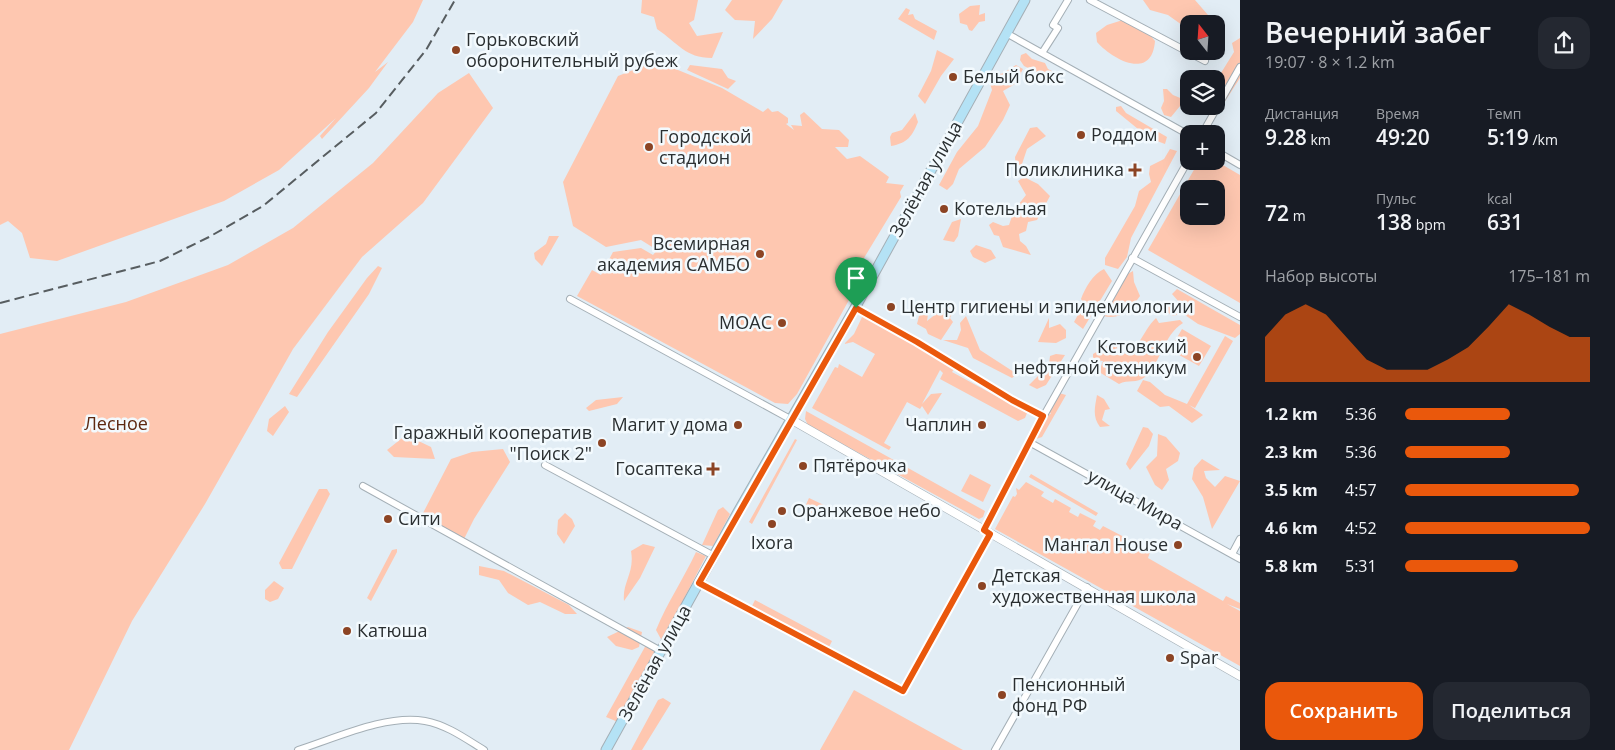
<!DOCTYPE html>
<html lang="ru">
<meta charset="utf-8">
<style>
body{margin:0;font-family:"Open Sans",sans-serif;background:#242831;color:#f1f3f6;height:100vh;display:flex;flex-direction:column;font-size:19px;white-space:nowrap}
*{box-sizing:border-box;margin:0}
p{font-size:16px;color:#9ea1a6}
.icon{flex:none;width:28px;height:28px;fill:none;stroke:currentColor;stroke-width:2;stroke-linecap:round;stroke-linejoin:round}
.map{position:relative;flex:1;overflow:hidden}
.details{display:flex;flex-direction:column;background:#171b24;width:375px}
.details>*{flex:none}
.needle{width:32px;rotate:343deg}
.buttons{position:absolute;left:1180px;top:15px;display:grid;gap:10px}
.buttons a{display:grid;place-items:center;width:45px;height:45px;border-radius:10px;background:#171b24;box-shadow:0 5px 20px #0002;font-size:25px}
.pin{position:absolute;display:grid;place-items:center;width:42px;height:42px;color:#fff;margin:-51px -21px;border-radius:50% 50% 50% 0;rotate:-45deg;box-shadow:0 0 5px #0007}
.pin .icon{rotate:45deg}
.round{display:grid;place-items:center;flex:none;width:52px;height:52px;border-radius:15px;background:#242831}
.summary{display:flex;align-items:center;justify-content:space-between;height:85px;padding:0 25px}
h1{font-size:28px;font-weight:600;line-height:38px}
.stats{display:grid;grid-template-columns:repeat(3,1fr);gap:8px;height:85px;padding:5px 25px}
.stats div{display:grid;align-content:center}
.stats b{font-size:21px;font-weight:600}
.stats small{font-size:14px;font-weight:400}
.stats p{font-size:14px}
.chart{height:140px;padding:10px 25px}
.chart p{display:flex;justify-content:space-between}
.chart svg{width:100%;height:90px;margin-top:5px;fill:#ea580c;opacity:.7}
.button{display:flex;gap:10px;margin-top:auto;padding:10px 25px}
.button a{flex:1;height:58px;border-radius:15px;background:#ea580c;color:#fff;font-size:20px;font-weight:600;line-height:58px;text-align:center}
.button a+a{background:#242831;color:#f1f3f6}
ul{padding:0 25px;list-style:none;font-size:16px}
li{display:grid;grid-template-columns:80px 60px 1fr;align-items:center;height:38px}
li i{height:12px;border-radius:6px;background:#ea580c}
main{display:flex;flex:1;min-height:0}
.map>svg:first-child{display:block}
</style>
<main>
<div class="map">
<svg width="1240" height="750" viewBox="0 0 1240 750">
<rect width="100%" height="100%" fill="#e2edf5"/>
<!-- green -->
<path fill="#fec7b0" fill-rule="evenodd" d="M0,0H423L413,22L375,72L388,62L369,88L322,139L320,136L336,118L279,170L224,201L57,261L30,258L22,233L8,221L0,225Z
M642,0H698L694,20L689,23L697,36L723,32L712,58C685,58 678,43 657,29L654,17L641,13Z
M732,0H783L772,19L753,39L755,21L735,20L725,10Z
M1143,0H1195L1208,15L1211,24H1189V30L1168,15L1150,10Z
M980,5L979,15L985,13V21L979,22L972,31L969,30L967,25L960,23L959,14L970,6Z
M906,8L910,10L908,15L913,14L915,19L937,31L934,40L898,19Z
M1126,19L1138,21L1155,41C1152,81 1113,60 1097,42L1096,33L1107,25Z
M1240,38V78L1217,114L1210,111L1207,106H1216V81L1234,52L1232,43Z
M937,50L954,59L941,76L925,104L918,96L931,71Z
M1026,53L1032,59L1045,63L1048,69L1059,75L1057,82L1024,66L1020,60L1021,55Z
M656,61L722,88L763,112L768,108L772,112L778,111L788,118V123L786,124L794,130L791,125L802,126L800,115L804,112L822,129L839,130L849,140L848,147H835L847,159L860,156L889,177L886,183L904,185L900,192L901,197L847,286L849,300L797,394L788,404L775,403L577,296L592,270L601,275L613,252L641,248L653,255L657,250L641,240L606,247L573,226L563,182L618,76Z
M690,65L722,69L728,78L736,81L728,89L687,70Z
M1016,65L1023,69L1015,84L1003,91L1010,105L1003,120L985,147L959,169L953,184L947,190L939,185L957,152L978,126L992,90L989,80L996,71L1001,74Z
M469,73L493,108L423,203L362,257L293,349L205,504L132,621L69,750H0V334L126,302L228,265L293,228L373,163L438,93Z
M1163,89H1167L1173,95L1185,100L1171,117L1164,115L1161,108L1164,101Z
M1121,106L1126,113L1167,137L1165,144L1149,138L1116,111V107Z
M915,113L918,122C912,136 908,143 891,146L890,137L892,133L902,130Z
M1037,127L1046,136L1027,149L1020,170L1016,169L1015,157L1030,128Z
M1170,149L1177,151L1131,238L1127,257L1118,269L1105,265V258L1135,206L1139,191L1151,182L1149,174L1150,166L1164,159Z
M1199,161H1216L1240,175V303L1148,250ZM1189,189H1216V216H1189Z
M1024,177L1038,184L1050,196L1037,220L1028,222L1026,231L1019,234L1020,241L1026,246L1031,255L1003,247L999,236L994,235L989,225L993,222L1003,226L1009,225L1014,210L1026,195L1018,181Z
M961,219L958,236L954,242L943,240L952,222Z
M549,236H559L542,266L535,259L534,253L546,244Z
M976,245L991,250L996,258L985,263L973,257L970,251Z
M378,266L382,268L369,294L297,397L289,394L328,332L367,278Z
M1104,269L1112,281L1083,329L1074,322L1084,304L1081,299C1085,288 1093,274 1104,269Z
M1133,271L1134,282L1140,296C1130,310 1122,320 1103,316L1124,276Z
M1177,289L1240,325V334L1235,338L1198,324L1182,313L1173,316L1167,312L1166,307L1179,302L1172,294Z
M946,306H955L950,318L953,322L941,340L928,334L926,329L917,324L919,316L929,307L927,321Z
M863,315L945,361L955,368L952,372L1027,413L1025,418L1018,421L940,379L943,373L940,370L922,404L931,394L942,393L928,415L922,406L920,409L907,402L884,443L891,447L889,450L812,408L835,367L838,368L839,364L862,377L875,354L853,342L844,344L854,334Z
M966,316L980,350L1017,374L1012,378L973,358L968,348L943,340H957L961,330L960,323Z
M1049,318V328L1060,324L1066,330V338L1056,343L1038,342Z
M1156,318L1159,323L1180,320L1183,323C1163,335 1160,365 1145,377C1137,384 1128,379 1119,384L1099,372L1103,361L1093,360V354L1107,346L1118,344L1115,355C1139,356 1141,332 1156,318Z
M1182,329L1211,346L1199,366L1170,350Z
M1225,336L1233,341L1195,408L1189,405L1203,415L1192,423L1169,406L1160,407L1137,391L1143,380L1150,382L1165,395L1187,404Z
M1056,354L1065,355L1046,385L1037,389L1029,385L1044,370L1039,365L1049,364L1050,356Z
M1059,393L1066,395L1042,437L1036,439L1037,431L1045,415L1051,414L1048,409Z
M1097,395L1104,399L1110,409L1105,410L1102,420L1110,426L1100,427C1092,416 1095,407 1097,395Z
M623,397L617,404L589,411L586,408L596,400Z
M285,406L289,412L273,436L267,431L269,419Z
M806,411L985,511L983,517L979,519L808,425L805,419Z
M1143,427L1148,428L1153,434L1149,446L1130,470L1126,464Z
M1158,434L1166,437L1180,453L1178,461L1166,469L1169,480L1162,490L1155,485L1146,467L1157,456Z
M406,435L431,447L435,459L394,457L387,450Z
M795,439L797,440L752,524L749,522Z
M503,449L510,462L474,519L464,539L422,515L451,459L472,452Z
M1202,459L1220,470L1204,471L1206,478L1215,487L1225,476L1240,481L1212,529L1203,497L1192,479L1194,468Z
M970,474L991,485L983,502L961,491Z
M1031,474L1098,513L1096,516L1029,477Z
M1026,482L1044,492L1041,496L1053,503L1055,499L1071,508L1069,512L1078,517L1080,513L1096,521L1093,526L1100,530L1103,526L1128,539L1125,544L1133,549L1136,544L1150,552L1148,558L1223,601L1226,596L1240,603V609L1227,604L1240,611V666L995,529L1013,496L1015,497L1017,494L1016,488L1019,490Z
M319,489H327L330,494L292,569H282L279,563Z
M809,498L826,506L819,519L803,511Z
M723,507L730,514L713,546L702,545L718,510Z
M565,513L572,519L575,526L564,544L557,534L558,520Z
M643,544L655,547L640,578L624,601C622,582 635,573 631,551Z
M397,549V552L371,601L367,598L392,550Z
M696,552L706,556L662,641L656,630C667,603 684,578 696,552Z
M479,566L504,571L569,605L577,614H565L540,602L528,605L508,593L499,580L479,575Z
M274,581L284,588L278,599L270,602L265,599V590Z
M755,600L832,641L829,647L752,606Z
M628,627L642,632L639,647L632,650L616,646L607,637Z
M646,645L655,651V655L618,722L606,717Z
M854,690L963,750H820Z
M663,698L671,703L642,750H631L658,700Z"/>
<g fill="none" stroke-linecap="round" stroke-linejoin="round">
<defs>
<path id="minor" d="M1090,0L1205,61
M1006,33L1189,135
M1042,53L1058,28L1053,25L1068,0
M1202,134L1240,67
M1216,151L1240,165
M1132,258L1240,317
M570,299L792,420
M855,308L917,342L1012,400L1043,416
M1029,442L1240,559
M545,465L714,556
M363,486L661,651
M984,530L1034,433L1189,159
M1232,554L1240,539
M699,583L903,691L990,534
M298,750C336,738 386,714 425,721C447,725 466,739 484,750
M995,750L1087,587"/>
<path id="tertiary" d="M792,420L1240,676"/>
<path id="secondary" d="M606,750L738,512L855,308L1025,0"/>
</defs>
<!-- minor casing -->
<use href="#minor" stroke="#a4afb6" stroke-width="8"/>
<!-- tertiary casing -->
<use href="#tertiary" stroke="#a4afb6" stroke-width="9"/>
<!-- secondary casing -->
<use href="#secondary" stroke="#a4afb6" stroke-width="11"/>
<!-- minor -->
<use href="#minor" stroke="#fff" stroke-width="6"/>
<!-- tertiary -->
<use href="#tertiary" stroke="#fff" stroke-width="8"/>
<!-- secondary -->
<use href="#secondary" stroke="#b4e2f5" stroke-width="9"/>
<!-- rail -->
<path stroke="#575d60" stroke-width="2" stroke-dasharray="10 5" stroke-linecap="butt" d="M0,303L160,261L209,237L263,206L376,113L426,50L455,0"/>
</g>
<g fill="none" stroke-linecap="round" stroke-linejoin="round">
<defs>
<path id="route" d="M856,308L917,342L1012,400L1043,416L984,530L990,534L903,691L699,583Z"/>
</defs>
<!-- route casing -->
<use href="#route" stroke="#fff" stroke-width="10"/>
<!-- route -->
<use href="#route" stroke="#ea580c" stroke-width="6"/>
</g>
<!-- markers -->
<g fill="#8c4424" stroke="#f3fafe" stroke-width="2">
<circle cx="456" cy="50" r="5"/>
<circle cx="953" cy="77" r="5"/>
<circle cx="1081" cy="135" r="5"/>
<circle cx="649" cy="147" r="5"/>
<path d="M1132.5 162.5h5v5h5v5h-5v5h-5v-5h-5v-5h5z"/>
<circle cx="944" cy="209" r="5"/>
<circle cx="760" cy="254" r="5"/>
<circle cx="891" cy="307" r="5"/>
<circle cx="782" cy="323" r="5"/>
<circle cx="1197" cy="357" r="5"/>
<circle cx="738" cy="425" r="5"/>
<circle cx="982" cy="425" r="5"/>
<circle cx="602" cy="443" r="5"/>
<circle cx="803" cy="466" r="5"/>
<path d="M710.5 461.5h5v5h5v5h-5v5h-5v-5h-5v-5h5z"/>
<circle cx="782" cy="511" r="5"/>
<circle cx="388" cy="519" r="5"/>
<circle cx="772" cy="524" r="5"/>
<circle cx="1178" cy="545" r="5"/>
<circle cx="982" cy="586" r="5"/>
<circle cx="347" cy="631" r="5"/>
<circle cx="1170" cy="658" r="5"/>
<circle cx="1002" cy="695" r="5"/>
</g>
<g text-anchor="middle" stroke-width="5" stroke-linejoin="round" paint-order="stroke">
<!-- poi labels -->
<g font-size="18" fill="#2a2f31" stroke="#f3fafe" text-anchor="start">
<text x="466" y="46">Горьковский<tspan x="466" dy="21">оборонительный рубеж</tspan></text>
<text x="963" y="83">Белый бокс</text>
<text x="1091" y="141">Роддом</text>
<text x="659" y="143">Городской<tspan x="659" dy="21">стадион</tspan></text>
<text x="1124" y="176" text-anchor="end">Поликлиника</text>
<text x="954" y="215">Котельная</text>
<text x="750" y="250" text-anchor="end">Всемирная<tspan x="750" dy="21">академия САМБО</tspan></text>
<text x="901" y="313">Центр гигиены и эпидемиологии</text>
<text x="772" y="329" text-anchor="end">МОАС</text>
<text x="1187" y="353" text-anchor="end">Кстовский<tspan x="1187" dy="21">нефтяной техникум</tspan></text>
<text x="728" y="431" text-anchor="end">Магит у дома</text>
<text x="972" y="431" text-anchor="end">Чаплин</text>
<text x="592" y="439" text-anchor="end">Гаражный кооператив<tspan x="592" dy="21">"Поиск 2"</tspan></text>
<text x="813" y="472">Пятёрочка</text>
<text x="703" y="475" text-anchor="end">Госаптека</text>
<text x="792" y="517">Оранжевое небо</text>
<text x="398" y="525">Сити</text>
<text x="772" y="549" text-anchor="middle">Ixora</text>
<text x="1168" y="551" text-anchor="end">Мангал House</text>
<text x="992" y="582">Детская<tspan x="992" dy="21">художественная школа</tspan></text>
<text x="357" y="637">Катюша</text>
<text x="1180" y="664">Spar</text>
<text x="1012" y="691">Пенсионный<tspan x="1012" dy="21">фонд РФ</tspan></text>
</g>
<!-- street labels -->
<g font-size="18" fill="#2a2f31" stroke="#f3fafe">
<text transform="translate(926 179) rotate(-61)" y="6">Зелёная улица</text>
<text transform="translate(1135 500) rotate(29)" y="6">улица Мира</text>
<text transform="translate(655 663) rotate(-61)" y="6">Зелёная улица</text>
</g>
<!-- park labels -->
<g font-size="18" fill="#5d2810" stroke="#f3fafe">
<text x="116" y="430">Лесное</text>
</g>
</g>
</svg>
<div class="buttons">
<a><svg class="needle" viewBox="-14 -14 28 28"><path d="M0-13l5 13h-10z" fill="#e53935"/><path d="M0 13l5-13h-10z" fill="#9ea1a6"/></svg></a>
<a><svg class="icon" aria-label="layers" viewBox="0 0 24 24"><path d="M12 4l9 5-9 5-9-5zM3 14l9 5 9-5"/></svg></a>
<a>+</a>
<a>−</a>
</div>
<div class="pin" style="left:856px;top:308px;background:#1e9e55"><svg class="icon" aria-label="arrive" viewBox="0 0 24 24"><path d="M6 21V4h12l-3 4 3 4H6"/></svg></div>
</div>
<section class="details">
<div class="summary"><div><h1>Вечерний забег</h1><p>19:07 · 8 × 1.2 km</p></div><a class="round"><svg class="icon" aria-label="share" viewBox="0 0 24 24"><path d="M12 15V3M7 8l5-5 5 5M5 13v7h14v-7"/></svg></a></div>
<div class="stats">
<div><p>Дистанция</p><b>9.28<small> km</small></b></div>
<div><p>Время</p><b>49:20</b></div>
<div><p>Темп</p><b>5:19<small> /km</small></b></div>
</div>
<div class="stats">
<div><b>72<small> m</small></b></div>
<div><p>Пульс</p><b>138<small> bpm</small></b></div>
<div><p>kcal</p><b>631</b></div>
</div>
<div class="chart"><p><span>Набор высоты</span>175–181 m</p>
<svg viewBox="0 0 160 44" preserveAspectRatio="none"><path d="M0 44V22L10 11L20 6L30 11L40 22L50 33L60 38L70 38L80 38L90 33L100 27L110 17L120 6L130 11L140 17L150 22L160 22V44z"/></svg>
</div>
<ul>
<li><b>1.2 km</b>5:36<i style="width:57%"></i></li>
<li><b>2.3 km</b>5:36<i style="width:57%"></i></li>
<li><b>3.5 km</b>4:57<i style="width:94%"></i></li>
<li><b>4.6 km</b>4:52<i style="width:100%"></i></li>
<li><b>5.8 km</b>5:31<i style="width:61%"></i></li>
</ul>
<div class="button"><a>Сохранить</a><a>Поделиться</a></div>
</section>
</main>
